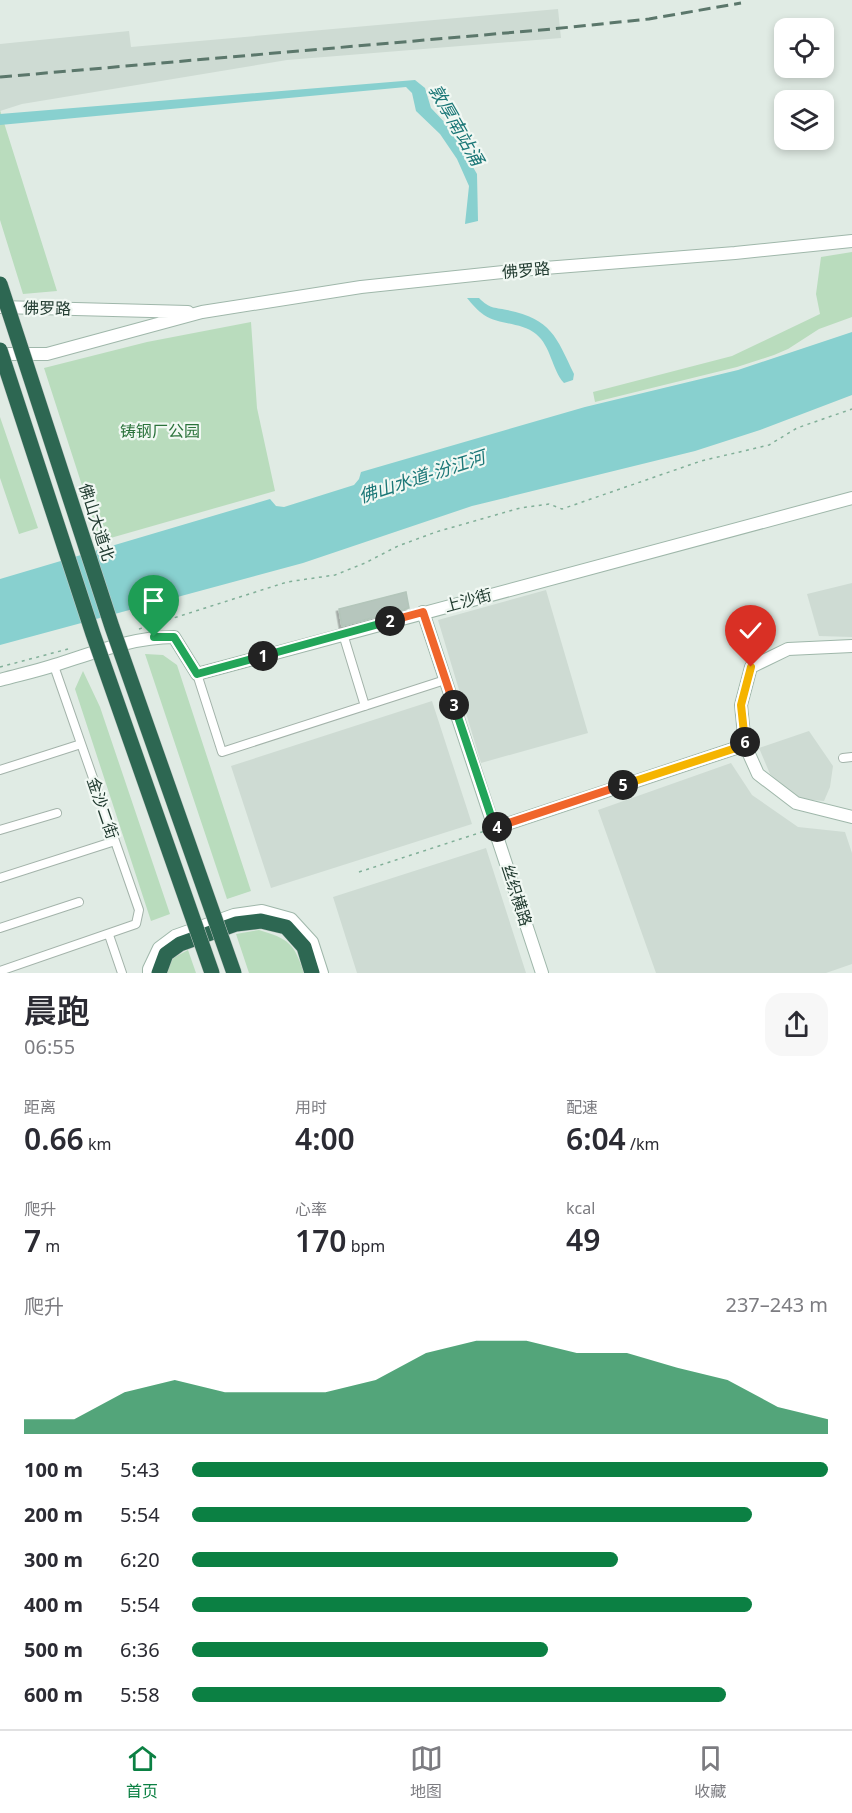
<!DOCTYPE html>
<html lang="zh">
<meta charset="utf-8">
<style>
body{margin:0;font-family:"Noto Sans","Noto Sans SC",sans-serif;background:#f7f7f7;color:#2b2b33;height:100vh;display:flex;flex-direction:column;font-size:22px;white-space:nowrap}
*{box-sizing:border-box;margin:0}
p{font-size:20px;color:#7c7c81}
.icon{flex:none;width:33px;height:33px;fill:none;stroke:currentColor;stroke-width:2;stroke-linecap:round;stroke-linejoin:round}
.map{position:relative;height:973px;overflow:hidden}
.panel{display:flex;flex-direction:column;background:#fff;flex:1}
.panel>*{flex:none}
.buttons{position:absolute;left:774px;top:18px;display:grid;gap:12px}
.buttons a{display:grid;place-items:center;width:60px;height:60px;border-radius:12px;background:#fff;box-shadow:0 3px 9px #0003;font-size:30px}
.pin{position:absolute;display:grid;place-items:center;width:51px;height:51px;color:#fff;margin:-62px -26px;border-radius:50% 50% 50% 0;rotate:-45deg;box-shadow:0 0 6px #0007}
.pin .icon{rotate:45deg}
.km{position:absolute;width:30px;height:30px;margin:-15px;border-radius:50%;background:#222;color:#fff;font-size:16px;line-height:30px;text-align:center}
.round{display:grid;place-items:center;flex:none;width:63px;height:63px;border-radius:18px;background:#f7f7f7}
.overview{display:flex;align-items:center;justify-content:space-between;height:102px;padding:0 24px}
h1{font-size:33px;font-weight:600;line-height:45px}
.metrics{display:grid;grid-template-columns:repeat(3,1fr);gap:9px;height:102px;padding:6px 24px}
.metrics div{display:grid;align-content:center}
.metrics b{font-size:30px;font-weight:600}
.metrics small{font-size:16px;font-weight:400}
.metrics p{font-size:16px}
.chart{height:168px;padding:12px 24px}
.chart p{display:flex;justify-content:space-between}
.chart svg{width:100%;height:108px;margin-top:6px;fill:#0b8043;opacity:.7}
ul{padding:0 24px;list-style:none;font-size:20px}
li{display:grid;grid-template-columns:96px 72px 1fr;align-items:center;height:45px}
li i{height:15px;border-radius:8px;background:#0b8043}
.tab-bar{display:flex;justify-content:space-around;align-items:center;height:84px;border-top:2px solid #e1e1e2;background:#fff;font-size:16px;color:#7c7c81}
.tab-bar a{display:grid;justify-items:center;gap:3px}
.tab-bar .active{color:#0b8043}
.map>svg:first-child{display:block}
</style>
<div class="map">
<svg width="852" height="973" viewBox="0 0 852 973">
<defs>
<filter id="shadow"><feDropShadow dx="-2.5" dy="2.5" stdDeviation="0" flood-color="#0004"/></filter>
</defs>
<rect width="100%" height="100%" fill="#e0ebe4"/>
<!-- built -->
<path fill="#cedbd3" d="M558,9L561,38L287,60L22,104L0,111V44L129,31L131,47Z
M852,583V637L819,636L807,594Z
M546,590L588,733L481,763L438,620Z
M432,701L472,824L271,888L231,766Z
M809,731L833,766L830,787L824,801L799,799L770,774L759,748Z
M731,763L752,795L798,827L845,832L852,853V964L826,973H656L598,810Z
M486,848L526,973H357L333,897Z"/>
<!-- green -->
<path fill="#b9dcbd" d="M0,110L57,291L23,294L0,220Z
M852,252V317L819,329L788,349L774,355L737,367L595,402L593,392L732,356L820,314L816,294L821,257Z
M251,322L257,408L275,491L100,541L44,368L147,342Z
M0,417L38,528L19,534L0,478Z
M145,654L163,655L177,665L251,891L227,899Z
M83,671L100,707L170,914L151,921L75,689Z
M259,930C289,939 294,943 304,973H249L236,934Z
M188,950L196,973H165L173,958Z"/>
<!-- water -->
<path fill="#88d0cf" d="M415,80L425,88L431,108L450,128L477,174L478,221L465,224L469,186L457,159L440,134L416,111L412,93L406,87L0,125V114Z
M467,298H479C490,309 493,307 507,310C551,319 556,336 574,374L573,380L564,383C552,370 551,346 536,334C521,322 499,325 484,315C478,311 472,304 467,298Z
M852,332V395L760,430L695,451L472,506L303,563L0,645V579L270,499L276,506L284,507L354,485L359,479L361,472L585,407L738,370Z"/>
<!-- building -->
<path fill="#b6c6bd" stroke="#b3c5ba" stroke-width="1.5" filter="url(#shadow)" d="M406,592L409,608L342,626L339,609Z"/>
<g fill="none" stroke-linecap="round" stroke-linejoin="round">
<defs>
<path id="street" d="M343,634L365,706
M197,674L222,752L445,680
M843,758L852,757
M0,770L81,744
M0,830L57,813
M0,878L115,841
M0,928L79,902
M109,935L122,973
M0,971L136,924L139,910L54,666"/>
<path id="secondary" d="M0,307L188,312
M0,354H47L202,312L361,287L532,269L735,253L852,241
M423,612L542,973
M0,680C18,675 37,671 55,665C93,653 133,637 174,637L197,674L852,498
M745,745L758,774L796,803L852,817
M495,828L745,745L741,705L751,667L788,649L852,646
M149,973V969L159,948L175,936L234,915L262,911L291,919L312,942L322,973"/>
<path id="highway" d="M159,973L166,954L180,944L236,924L261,921L286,927L304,947L312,973"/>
</defs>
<!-- street casing -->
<use href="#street" stroke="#a3b3aa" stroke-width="10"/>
<!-- secondary casing -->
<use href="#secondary" stroke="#9fb7aa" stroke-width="14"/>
<!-- highway casing -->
<use href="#highway" stroke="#c1c8c5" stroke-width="16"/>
<!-- path -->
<path stroke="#81af98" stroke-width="1.5" stroke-dasharray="3 4.5" stroke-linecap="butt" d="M139,629L287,582L335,575L365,563L398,546L436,532L520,508L549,504L562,509L701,461L769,445L797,428L852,409
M0,667L68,649
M359,872L485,831"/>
<!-- street -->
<use href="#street" stroke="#fff" stroke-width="8"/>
<!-- secondary -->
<use href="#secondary" stroke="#fff" stroke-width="12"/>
<!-- highway -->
<use href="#highway" stroke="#2d6752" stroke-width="15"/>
<!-- rail -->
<path stroke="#5b776b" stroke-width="3" stroke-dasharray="12 6" stroke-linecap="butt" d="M0,77L552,29L649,19L741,3"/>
<defs>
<path id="highway-bridge" d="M0,284L112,627L234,973
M0,350L93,634L212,973"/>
</defs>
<!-- highway-bridge casing -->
<use href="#highway-bridge" stroke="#c1c8c5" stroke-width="16" stroke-linecap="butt"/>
<!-- highway-bridge -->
<use href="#highway-bridge" stroke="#2d6752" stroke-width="15"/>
</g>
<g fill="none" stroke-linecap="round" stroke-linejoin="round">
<defs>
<path id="split-1" d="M154,637H174L197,674L263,656"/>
<path id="split-2" d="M263,656L390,621"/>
<path id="split-3" d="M390,621L423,612L454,705"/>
<path id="split-4" d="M454,705L495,828L497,827"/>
<path id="split-5" d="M497,827L623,785"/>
<path id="split-6" d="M623,785L745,745V742"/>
<path id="split-7" d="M745,742L741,705L751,667"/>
</defs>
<!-- split-1 casing -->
<use href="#split-1" stroke="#fff" stroke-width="12"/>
<!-- split-2 casing -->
<use href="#split-2" stroke="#fff" stroke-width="12"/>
<!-- split-3 casing -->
<use href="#split-3" stroke="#fff" stroke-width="12"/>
<!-- split-4 casing -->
<use href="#split-4" stroke="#fff" stroke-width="12"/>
<!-- split-5 casing -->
<use href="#split-5" stroke="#fff" stroke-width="12"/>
<!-- split-6 casing -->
<use href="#split-6" stroke="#fff" stroke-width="12"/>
<!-- split-7 casing -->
<use href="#split-7" stroke="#fff" stroke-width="12"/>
<!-- split-1 -->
<use href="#split-1" stroke="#22a559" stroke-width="8"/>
<!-- split-2 -->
<use href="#split-2" stroke="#22a559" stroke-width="8"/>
<!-- split-3 -->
<use href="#split-3" stroke="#f0652b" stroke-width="8"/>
<!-- split-4 -->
<use href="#split-4" stroke="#22a559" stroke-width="8"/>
<!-- split-5 -->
<use href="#split-5" stroke="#f0652b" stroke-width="8"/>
<!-- split-6 -->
<use href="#split-6" stroke="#f5b400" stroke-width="8"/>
<!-- split-7 -->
<use href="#split-7" stroke="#f5b400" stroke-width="8"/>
</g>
<g text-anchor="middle" stroke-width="4.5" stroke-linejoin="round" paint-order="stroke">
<!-- street labels -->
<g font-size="16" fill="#213b30" stroke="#f1f8f3">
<text transform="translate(526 270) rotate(-5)" y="6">佛罗路</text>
<text transform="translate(47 308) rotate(1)" y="6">佛罗路</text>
<text transform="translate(97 522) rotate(72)" y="6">佛山大道北</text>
<text transform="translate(468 600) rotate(-15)" y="6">上沙街</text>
<text transform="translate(103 808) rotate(71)" y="6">金沙二街</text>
<text transform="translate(517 895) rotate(72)" y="6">丝织横路</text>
</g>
<!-- park labels -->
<g font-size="16" fill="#2b723b" stroke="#f1f8f3">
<text x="160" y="437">铸钢厂公园</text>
</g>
<!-- water labels -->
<g font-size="18" font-style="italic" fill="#1b7777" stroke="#f1f8f3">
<text transform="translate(456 125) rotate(60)" y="6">敦厚南站涌</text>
<text transform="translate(422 477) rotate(-18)" y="6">佛山水道-汾江河</text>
</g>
</g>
</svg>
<div class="buttons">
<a><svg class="icon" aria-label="locate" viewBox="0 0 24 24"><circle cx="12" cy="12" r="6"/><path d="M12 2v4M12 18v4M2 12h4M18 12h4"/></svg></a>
<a><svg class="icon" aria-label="layers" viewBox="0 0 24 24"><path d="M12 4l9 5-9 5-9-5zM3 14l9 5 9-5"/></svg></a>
</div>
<div class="pin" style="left:154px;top:637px;background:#1e9e55"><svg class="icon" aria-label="arrive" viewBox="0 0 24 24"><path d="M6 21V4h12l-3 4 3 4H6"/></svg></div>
<div class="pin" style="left:751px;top:667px;background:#d93025"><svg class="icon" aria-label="check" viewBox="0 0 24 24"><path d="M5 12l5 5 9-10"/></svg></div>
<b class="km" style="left:263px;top:656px">1</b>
<b class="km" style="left:390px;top:621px">2</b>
<b class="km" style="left:454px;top:705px">3</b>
<b class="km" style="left:497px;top:827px">4</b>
<b class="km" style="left:623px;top:785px">5</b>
<b class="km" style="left:745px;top:742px">6</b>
</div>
<section class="panel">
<div class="overview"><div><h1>晨跑</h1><p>06:55</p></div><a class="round"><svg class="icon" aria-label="share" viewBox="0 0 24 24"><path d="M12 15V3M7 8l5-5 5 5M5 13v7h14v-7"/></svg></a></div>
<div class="metrics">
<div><p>距离</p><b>0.66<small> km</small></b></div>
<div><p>用时</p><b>4:00</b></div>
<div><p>配速</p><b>6:04<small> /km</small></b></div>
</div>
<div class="metrics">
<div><p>爬升</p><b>7<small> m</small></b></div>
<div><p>心率</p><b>170<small> bpm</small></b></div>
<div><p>kcal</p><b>49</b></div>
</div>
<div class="chart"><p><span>爬升</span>237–243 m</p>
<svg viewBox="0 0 160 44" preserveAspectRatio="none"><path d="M0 44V38L10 38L20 27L30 22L40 27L50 27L60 27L70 22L80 11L90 6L100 6L110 11L120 11L130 17L140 22L150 33L160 38V44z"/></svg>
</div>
<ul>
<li><b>100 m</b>5:43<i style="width:100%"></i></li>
<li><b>200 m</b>5:54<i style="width:88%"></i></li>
<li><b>300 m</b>6:20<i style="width:67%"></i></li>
<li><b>400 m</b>5:54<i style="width:88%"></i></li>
<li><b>500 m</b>6:36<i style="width:56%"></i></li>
<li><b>600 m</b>5:58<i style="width:84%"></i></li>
</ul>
</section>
<nav class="tab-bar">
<a class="active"><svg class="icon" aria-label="home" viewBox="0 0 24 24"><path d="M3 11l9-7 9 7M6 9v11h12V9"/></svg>首页</a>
<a><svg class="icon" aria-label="map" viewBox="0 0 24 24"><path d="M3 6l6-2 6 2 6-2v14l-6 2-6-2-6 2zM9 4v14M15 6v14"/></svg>地图</a>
<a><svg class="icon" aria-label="saved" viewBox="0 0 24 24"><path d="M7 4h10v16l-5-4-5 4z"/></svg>收藏</a>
</nav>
